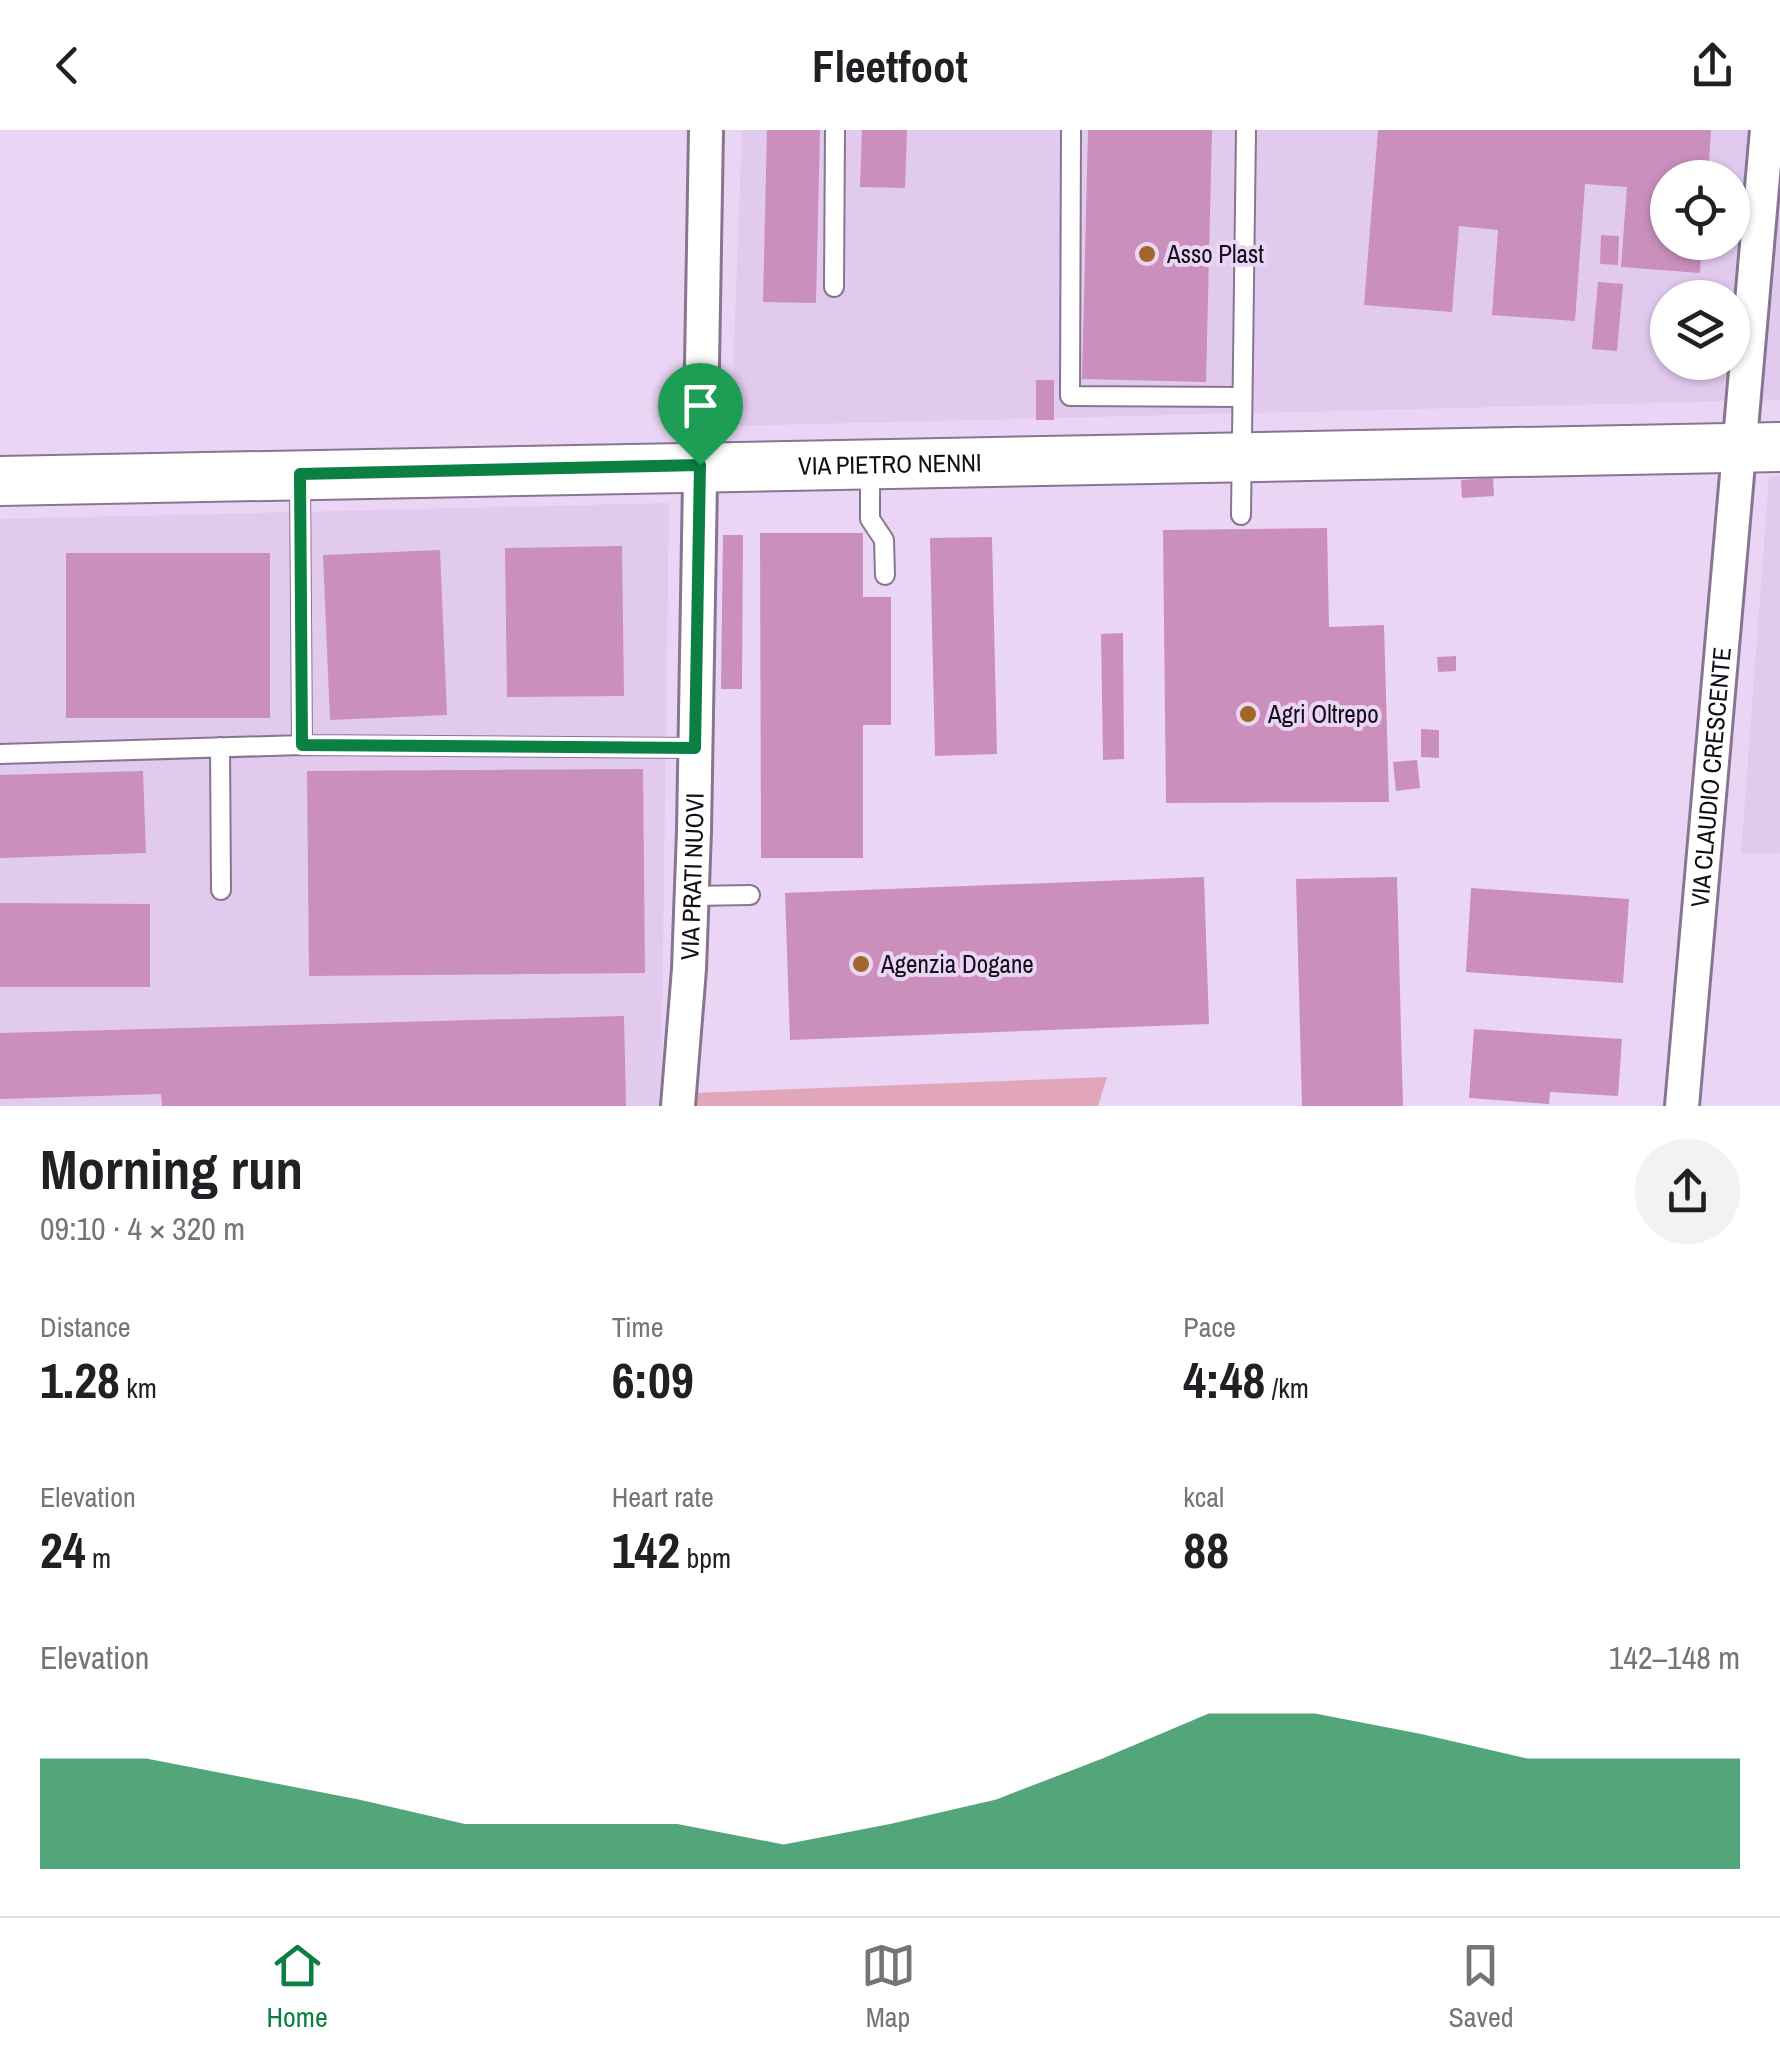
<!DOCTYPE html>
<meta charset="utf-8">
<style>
body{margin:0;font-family:"Archivo Narrow",sans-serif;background:#f2f2f2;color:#202124;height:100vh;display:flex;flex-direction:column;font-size:38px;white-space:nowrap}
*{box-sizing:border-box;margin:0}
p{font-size:32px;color:#757577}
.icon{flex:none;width:55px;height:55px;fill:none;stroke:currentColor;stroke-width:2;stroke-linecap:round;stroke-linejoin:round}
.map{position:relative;height:976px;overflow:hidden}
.panel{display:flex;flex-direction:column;background:#fff;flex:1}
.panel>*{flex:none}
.tools{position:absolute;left:1650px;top:30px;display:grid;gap:20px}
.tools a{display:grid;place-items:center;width:100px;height:100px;border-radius:50%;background:#fff;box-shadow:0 2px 8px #0004;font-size:50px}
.pin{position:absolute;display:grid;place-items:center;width:85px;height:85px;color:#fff;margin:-102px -42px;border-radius:50% 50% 50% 0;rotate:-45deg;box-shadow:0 0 10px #0007}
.pin .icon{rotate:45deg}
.round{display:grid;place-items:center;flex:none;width:105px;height:105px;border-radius:52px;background:#f2f2f2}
.head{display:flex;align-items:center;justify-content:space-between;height:170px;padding:0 40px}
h1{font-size:55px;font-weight:700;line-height:75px}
.stats{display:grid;grid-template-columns:repeat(3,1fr);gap:15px;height:170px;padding:10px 40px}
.stats div{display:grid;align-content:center}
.stats b{font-size:50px;font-weight:700}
.stats small{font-size:28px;font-weight:400}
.stats p{font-size:28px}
.chart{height:280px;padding:20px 40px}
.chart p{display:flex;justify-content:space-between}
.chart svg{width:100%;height:180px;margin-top:10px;fill:#0b8043;opacity:.7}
header{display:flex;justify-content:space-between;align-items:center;height:130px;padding:0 40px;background:#fff;font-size:45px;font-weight:700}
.tabs{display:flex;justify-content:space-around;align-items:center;height:140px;border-top:2px solid #e0e0e0;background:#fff;font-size:28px;color:#757577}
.tabs a{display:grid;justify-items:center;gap:5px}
.tabs .current{color:#0b8043}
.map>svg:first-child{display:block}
</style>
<header><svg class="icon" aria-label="back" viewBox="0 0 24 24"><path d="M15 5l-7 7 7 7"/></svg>Fleetfoot<svg class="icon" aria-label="share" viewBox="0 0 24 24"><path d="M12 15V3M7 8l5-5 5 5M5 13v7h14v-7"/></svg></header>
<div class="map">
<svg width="1780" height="976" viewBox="0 0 1780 976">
<rect width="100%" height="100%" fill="#ead6f4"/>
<!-- built -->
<path fill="#e2caee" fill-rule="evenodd" d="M742,0H1780V270L731,296ZM1668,48H1732V112H1668ZM1668,168H1732V232H1668Z
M1769,346H1780V723L1741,724Z
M669,373L661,976H0V389Z"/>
<!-- green -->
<path fill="#e1a6ba" d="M1107,947L1098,976H693L694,963Z"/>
<!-- building -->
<path fill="#ca8fbb" d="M767,0H820L816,173L763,172Z
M862,0H907L905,58L860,57Z
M1088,0H1212L1206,252L1082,249Z
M1378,0H1711L1708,48H1668V112H1702L1700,143L1621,137L1627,57L1585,54L1575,191L1492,185L1498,100L1459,96L1452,182L1364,175Z
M1601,105L1619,106L1618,135L1600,134Z
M1598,152L1623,154L1617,221L1592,219Z
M1036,250H1054V290H1036Z
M1493,348L1494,366L1462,368L1461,350Z
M1327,398L1329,497L1384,495L1389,672L1166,673L1163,400Z
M760,403H863V467H891V595H863V728H761Z
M723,405H743L742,559H721Z
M992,407L997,624L935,626L930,408Z
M622,416L624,566L507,567L505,418Z
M440,420L447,585L330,590L323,425Z
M66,423H270V588H66Z
M1123,503L1124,629L1103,630L1101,504Z
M1456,526V541L1438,542L1437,527Z
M1421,599L1439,600V628L1421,627Z
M1417,630L1420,658L1396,661L1393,632Z
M643,639L645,843L309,846L307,641Z
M143,641L146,723L0,728V645Z
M1204,747L1209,894L790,910L785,763Z
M1397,747L1403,976H1302L1296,749Z
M1471,758L1629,769L1623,853L1466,842Z
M0,773L150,774V857H0Z
M624,886L626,976H162L161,964L0,969V903Z
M1474,899L1622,909L1618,966L1550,962L1549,974L1469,968Z"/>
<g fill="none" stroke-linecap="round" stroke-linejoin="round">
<defs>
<path id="lane" d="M1071,0L1070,266L1241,267
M834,157L835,0
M870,335V389L884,410L885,445
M1241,385L1246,0
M302,615L695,618
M220,617L221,760
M0,624L302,615L300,349
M692,766L750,765"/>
<g id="street">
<path id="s1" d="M678,976L689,839L694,701L706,0"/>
<path id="s2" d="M1682,976L1767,0"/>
</g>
<g id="secondary">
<path id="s3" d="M0,351L1780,317"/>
</g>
</defs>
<!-- lane casing -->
<use href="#lane" stroke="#887590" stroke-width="22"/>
<!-- street casing -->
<use href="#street" stroke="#887590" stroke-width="38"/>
<!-- secondary casing -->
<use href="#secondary" stroke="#887590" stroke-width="52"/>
<!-- lane -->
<use href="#lane" stroke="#fff" stroke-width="18"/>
<!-- street -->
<use href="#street" stroke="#fff" stroke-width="32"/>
<!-- secondary -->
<use href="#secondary" stroke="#fff" stroke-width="48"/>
</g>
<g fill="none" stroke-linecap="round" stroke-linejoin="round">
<defs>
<path id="route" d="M700,335L695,618L302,615L300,344Z"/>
</defs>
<!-- route casing -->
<use href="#route" stroke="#fff" stroke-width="20"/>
<!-- route -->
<use href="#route" stroke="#0b8043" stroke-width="12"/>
</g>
<!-- markers -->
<g fill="#a3662a" stroke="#ead6f4" stroke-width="4">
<circle cx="1147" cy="124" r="10"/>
<circle cx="1248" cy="584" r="10"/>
<circle cx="861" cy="834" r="10"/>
</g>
<g text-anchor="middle" stroke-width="8" stroke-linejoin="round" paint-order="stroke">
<!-- poi labels -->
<g font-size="25" fill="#140d17" stroke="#ead6f4" text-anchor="start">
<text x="1167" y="133">Asso Plast</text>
<text x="1268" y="593">Agri Oltrepo</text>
<text x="881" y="843">Agenzia Dogane</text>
</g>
<!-- street labels -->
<g font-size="25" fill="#140d17" stroke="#ead6f4">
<text dy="9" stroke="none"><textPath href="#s3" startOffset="890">VIA PIETRO NENNI</textPath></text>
<text dy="9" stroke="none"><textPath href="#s2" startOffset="330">VIA CLAUDIO CRESCENTE</textPath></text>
<text dy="9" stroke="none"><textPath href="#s1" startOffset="230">VIA PRATI NUOVI</textPath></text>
</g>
</g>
</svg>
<div class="tools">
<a><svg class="icon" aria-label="locate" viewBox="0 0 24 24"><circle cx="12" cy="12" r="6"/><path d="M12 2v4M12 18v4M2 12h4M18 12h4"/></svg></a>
<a><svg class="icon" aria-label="layers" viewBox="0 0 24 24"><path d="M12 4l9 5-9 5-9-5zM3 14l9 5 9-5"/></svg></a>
</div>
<div class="pin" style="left:700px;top:335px;background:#1e9e55"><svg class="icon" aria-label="arrive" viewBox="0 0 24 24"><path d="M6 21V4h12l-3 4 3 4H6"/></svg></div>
</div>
<section class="panel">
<div class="head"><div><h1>Morning run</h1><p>09:10 · 4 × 320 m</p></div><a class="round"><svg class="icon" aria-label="share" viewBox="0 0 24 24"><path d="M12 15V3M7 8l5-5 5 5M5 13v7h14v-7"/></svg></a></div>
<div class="stats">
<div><p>Distance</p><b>1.28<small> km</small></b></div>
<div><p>Time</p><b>6:09</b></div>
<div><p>Pace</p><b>4:48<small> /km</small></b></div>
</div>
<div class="stats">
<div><p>Elevation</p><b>24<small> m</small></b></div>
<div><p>Heart rate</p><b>142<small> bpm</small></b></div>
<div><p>kcal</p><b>88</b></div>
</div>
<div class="chart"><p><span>Elevation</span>142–148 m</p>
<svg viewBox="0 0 160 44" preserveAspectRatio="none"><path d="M0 44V17L10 17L20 22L30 27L40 33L50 33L60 33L70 38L80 33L90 27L100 17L110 6L120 6L130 11L140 17L150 17L160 17V44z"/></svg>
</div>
</section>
<nav class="tabs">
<a class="current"><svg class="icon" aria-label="home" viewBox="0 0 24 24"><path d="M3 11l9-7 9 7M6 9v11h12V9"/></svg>Home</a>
<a><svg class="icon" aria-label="map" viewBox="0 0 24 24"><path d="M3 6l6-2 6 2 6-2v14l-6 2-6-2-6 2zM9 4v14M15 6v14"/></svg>Map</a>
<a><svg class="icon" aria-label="saved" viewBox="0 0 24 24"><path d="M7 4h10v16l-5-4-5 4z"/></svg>Saved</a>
</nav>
